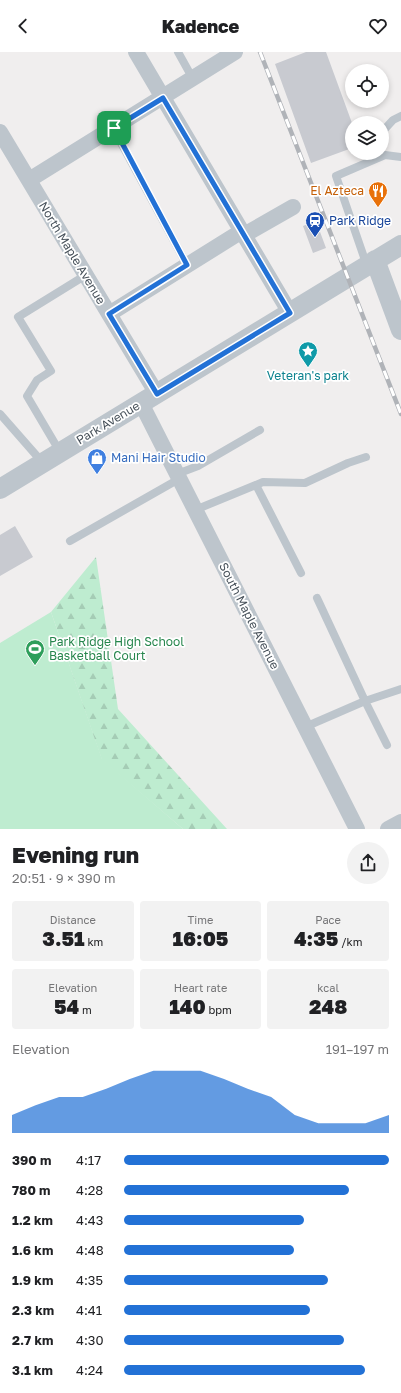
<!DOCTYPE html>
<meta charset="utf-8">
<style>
body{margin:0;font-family:"Golos Text",sans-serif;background:#f2f2f2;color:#202124;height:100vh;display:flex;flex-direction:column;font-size:15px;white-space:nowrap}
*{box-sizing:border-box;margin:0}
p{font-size:13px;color:#757577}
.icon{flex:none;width:22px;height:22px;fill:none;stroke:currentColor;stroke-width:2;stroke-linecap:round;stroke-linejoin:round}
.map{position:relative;height:777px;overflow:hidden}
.sheet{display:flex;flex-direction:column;background:#fff;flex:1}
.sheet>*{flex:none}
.buttons{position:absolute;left:345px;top:12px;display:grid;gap:8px}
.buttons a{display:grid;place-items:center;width:44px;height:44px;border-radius:50%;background:#fff;box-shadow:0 2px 6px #0003;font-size:20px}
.pin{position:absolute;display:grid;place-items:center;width:34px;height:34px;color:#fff;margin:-17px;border-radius:8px;box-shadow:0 2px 6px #0006}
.round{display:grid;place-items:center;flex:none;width:42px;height:42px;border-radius:21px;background:#f2f2f2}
.head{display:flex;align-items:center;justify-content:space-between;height:68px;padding:0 12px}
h1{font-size:22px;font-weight:800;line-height:30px}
.metrics{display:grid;grid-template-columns:repeat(3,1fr);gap:6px;height:68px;padding:4px 12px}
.metrics div{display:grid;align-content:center;border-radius:4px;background:#f2f2f2;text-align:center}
.metrics b{font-size:20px;font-weight:800}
.metrics small{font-size:11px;font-weight:400}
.metrics p{font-size:11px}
.chart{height:112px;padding:8px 12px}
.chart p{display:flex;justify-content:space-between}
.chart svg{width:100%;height:72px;margin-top:4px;fill:#2271d6;opacity:.7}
ul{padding:0 12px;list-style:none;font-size:13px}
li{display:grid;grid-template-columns:64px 48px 1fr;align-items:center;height:30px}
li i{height:10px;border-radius:5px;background:#2271d6}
header{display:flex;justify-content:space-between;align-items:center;height:52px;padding:0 12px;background:#fff;font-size:18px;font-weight:800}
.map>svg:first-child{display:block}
</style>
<header><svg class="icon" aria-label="back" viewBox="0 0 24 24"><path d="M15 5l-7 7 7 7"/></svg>Kadence<svg class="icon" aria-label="heart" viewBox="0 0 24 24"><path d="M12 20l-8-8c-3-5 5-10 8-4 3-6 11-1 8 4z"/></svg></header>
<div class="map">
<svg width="401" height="777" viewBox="0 0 401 777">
<defs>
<pattern id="forest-firs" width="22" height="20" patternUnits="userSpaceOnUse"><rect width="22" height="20" fill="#beecd0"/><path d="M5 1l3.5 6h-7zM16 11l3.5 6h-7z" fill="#a5ccb5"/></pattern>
</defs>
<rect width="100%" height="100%" fill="#f0eeee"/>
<!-- green -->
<path fill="#beecd0" d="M51,560L102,707L183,777H0V591Z"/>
<!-- forest -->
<path fill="url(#forest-firs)" d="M96,505L118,657L227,777H183L102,708L51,560Z"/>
<!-- building -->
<path fill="#c8cad0" d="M306,0H326L352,71V96L311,111L275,12Z
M316,169L326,196L313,201L303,174Z
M15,474L33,505L0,524V483Z"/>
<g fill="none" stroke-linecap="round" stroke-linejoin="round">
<!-- service -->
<path stroke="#bdc5cc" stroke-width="8" d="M178,0L193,27
M113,76L187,213
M382,80L393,68L401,64
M367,214L336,124L385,103L401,105
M0,362L43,411
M60,400L27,344L37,328L51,319L18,265L86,223
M177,422L198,414L260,378
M256,433L301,521
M195,458L263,430L305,431L348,411L366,405
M70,489L179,427
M317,546L365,649L401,637
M305,675L365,649L387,693"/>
<!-- minor -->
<path stroke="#bdc5cc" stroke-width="16" d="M136,0L290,261
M0,80L157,342
M29,128L235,0
M244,183L293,155
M109,262L242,179
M141,351L357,777
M388,777L401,770"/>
<!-- tertiary -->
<path stroke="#bdc5cc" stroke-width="20" d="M375,208L401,278
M0,437L401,193"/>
<defs>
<path id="rail" d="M260,0L401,362"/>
</defs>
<!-- rail casing -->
<use href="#rail" stroke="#b0b3b8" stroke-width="4.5"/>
<!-- rail -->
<use href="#rail" stroke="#fff" stroke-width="3" stroke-dasharray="9" stroke-linecap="butt"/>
</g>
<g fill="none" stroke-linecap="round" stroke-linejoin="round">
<defs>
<path id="route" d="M163,46L290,261L157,342L109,262L187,213L114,76Z"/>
</defs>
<!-- route casing -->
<use href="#route" stroke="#fff" stroke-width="8"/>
<!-- route -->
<use href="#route" stroke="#2271d6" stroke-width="5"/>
</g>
<!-- icons -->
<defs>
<symbol id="restaurant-pin" viewBox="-11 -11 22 30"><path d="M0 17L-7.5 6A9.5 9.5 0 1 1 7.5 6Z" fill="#e8710a" stroke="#fff"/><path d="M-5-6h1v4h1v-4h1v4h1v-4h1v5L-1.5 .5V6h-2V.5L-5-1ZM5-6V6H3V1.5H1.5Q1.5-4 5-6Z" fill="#fff"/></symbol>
<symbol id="station-pin" viewBox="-11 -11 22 30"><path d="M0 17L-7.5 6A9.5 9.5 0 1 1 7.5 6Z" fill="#1a4fb4" stroke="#fff"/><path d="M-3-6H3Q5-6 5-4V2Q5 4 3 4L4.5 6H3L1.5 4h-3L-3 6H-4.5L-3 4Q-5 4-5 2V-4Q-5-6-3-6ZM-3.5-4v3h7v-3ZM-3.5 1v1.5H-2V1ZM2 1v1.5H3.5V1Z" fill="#fff"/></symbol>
<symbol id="sight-pin" viewBox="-11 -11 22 30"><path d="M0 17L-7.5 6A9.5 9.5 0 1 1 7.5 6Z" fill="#0f9aa8" stroke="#fff"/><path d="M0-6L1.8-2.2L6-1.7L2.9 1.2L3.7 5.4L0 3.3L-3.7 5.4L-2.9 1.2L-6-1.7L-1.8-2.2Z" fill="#fff"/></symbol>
<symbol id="shop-pin" viewBox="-11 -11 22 30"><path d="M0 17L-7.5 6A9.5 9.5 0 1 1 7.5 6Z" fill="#3f7fe0" stroke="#fff"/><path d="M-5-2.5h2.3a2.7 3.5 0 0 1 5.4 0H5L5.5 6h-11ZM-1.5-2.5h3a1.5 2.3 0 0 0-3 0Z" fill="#fff"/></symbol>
<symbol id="stadium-pin" viewBox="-11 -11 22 30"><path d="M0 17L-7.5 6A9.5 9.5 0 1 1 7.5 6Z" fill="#2e9e5b" stroke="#fff"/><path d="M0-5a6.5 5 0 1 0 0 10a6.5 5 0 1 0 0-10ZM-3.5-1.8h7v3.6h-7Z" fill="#fff"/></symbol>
</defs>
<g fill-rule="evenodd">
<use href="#restaurant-pin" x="367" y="128" width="22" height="30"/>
<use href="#station-pin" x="304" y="158" width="22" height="30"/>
<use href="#sight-pin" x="297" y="288" width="22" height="30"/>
<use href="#shop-pin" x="86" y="395" width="22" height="30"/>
<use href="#stadium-pin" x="24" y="586" width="22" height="30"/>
</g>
<g text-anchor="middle" stroke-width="3.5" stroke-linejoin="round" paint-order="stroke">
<!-- food labels -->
<g font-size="12" fill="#c56008" stroke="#fff" text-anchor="end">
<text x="364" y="143">El Azteca</text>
</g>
<!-- transit labels -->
<g font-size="12" fill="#164399" stroke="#fff" text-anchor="start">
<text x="329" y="173">Park Ridge</text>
</g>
<!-- street labels -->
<g font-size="12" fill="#47515a" stroke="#fff">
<text transform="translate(72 201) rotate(59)" y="4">North Maple Avenue</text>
<text transform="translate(108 371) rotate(-31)" y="4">Park Avenue</text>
<text transform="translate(249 564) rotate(63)" y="4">South Maple Avenue</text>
</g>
<!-- culture labels -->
<g font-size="12" fill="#0d838f" stroke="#fff">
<text x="308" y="328">Veteran's park</text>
</g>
<!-- shop labels -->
<g font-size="12" fill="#366cbe" stroke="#fff" text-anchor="start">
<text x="111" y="410">Mani Hair Studio</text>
</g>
<!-- leisure labels -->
<g font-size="12" fill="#27864d" stroke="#fff" text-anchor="start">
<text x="49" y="594">Park Ridge High School<tspan x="49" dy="14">Basketball Court</tspan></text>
</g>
</g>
</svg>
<div class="buttons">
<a><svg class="icon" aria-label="locate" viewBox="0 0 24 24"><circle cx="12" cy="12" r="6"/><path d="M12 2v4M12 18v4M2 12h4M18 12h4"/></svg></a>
<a><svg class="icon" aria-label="layers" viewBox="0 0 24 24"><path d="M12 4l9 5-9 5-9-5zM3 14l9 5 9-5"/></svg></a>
</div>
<div class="pin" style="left:114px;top:76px;background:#1e9e55"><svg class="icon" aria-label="arrive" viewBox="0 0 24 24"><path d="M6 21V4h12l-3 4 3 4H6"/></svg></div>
</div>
<section class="sheet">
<div class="head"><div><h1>Evening run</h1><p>20:51 · 9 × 390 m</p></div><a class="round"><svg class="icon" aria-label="share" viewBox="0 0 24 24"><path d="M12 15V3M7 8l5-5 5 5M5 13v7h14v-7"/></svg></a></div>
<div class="metrics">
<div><p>Distance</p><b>3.51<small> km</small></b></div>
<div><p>Time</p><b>16:05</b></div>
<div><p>Pace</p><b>4:35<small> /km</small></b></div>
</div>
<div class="metrics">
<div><p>Elevation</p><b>54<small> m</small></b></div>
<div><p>Heart rate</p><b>140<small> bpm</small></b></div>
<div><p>kcal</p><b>248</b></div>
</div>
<div class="chart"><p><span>Elevation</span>191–197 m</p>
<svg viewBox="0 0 160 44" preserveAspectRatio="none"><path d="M0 44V33L10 27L20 22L30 22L40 17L50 11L60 6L70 6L80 6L90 11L100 17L110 22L120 33L130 38L140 38L150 38L160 33V44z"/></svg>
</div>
<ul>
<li><b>390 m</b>4:17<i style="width:100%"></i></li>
<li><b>780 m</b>4:28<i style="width:85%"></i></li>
<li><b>1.2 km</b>4:43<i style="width:68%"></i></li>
<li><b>1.6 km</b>4:48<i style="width:64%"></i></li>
<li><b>1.9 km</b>4:35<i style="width:77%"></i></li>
<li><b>2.3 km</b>4:41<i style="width:70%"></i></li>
<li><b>2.7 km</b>4:30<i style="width:83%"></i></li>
<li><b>3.1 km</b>4:24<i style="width:91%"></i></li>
</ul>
</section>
